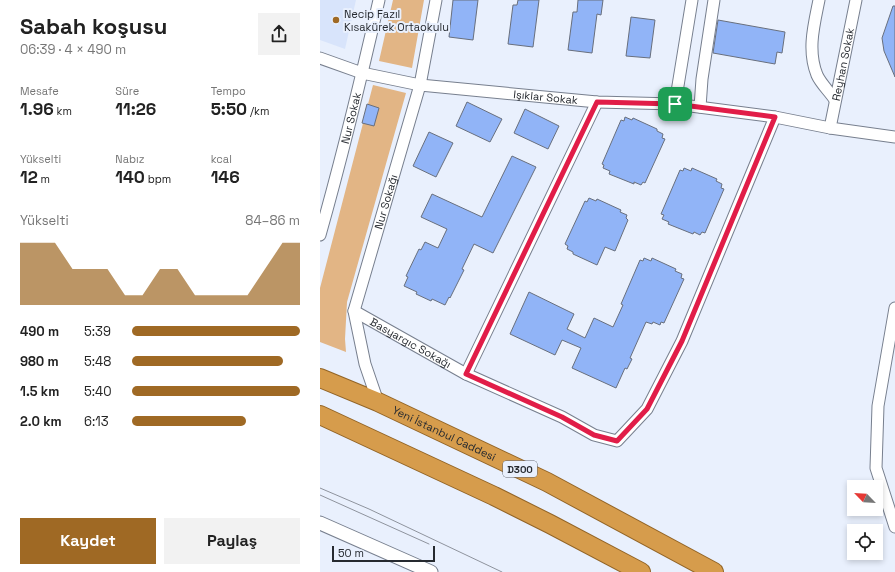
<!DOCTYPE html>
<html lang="tr">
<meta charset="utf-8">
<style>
body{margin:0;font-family:"Space Grotesk",sans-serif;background:#f2f2f2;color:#222;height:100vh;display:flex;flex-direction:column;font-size:15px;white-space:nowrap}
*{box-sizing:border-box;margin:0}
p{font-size:13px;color:#767676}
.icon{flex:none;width:22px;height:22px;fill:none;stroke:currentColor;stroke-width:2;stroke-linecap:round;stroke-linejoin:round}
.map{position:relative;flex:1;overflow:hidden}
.panel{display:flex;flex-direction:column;background:#fff;width:320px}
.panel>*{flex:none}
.needle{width:26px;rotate:295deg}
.tools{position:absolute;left:527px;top:480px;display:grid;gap:8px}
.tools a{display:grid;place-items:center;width:36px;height:36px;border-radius:0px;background:#fff;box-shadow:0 2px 6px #0003;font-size:20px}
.scale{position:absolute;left:12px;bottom:10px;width:103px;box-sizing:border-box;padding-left:4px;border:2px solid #262a30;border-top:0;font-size:11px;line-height:14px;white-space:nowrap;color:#262a30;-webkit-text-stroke:3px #e9f0fd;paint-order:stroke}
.pin{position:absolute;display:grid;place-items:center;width:34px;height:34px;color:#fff;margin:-17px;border-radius:8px;box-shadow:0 2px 6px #0006}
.round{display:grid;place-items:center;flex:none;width:42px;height:42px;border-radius:0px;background:#f2f2f2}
.overview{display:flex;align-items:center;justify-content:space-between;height:68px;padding:0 20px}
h1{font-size:22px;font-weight:700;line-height:30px}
.stats{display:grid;grid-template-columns:repeat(3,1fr);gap:6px;height:68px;padding:4px 20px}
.stats div{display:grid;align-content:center}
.stats b{font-size:17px;font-weight:700}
.stats small{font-size:11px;font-weight:400}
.stats p{font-size:11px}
.chart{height:112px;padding:8px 20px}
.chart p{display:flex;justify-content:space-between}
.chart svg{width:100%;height:72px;margin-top:4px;fill:#9f6924;opacity:.7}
.button{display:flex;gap:8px;margin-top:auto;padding:8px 20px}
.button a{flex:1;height:46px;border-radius:0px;background:#9f6924;color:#fff;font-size:16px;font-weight:700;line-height:46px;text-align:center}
.button a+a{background:#f2f2f2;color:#222}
ul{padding:0 20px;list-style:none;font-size:13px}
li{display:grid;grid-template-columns:64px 48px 1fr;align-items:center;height:30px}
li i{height:10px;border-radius:5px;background:#9f6924}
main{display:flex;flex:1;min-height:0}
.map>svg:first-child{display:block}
</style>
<main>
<section class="panel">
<div class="overview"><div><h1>Sabah koşusu</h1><p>06:39 · 4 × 490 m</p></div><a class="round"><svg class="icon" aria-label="share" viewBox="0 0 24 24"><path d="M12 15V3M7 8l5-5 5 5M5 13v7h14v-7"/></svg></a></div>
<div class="stats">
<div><p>Mesafe</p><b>1.96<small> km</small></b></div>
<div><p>Süre</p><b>11:26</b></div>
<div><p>Tempo</p><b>5:50<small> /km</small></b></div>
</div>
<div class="stats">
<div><p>Yükselti</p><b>12<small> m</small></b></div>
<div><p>Nabız</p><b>140<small> bpm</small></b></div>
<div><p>kcal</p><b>146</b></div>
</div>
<div class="chart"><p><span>Yükselti</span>84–86 m</p>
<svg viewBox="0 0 160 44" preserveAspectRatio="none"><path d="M0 44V6L10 6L20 6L30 22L40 22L50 22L60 38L70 38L80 22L90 22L100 38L110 38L120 38L130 38L140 22L150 6L160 6V44z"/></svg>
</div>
<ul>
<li><b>490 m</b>5:39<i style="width:100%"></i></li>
<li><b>980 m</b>5:48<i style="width:90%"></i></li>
<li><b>1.5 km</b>5:40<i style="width:100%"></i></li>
<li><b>2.0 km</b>6:13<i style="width:68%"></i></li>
</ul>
<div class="button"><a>Kaydet</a><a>Paylaş</a></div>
</section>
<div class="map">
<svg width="575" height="572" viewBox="0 0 575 572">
<rect width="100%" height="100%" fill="#e9f0fd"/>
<!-- built -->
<path fill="#d8e4fb" d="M0,0H36L25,49L0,40Z"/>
<!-- green -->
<path fill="#e2b585" d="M73,0H104L92,68L59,61Z
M53,85L86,93L27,302L25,339L26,352L0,342V288Z"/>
<!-- building -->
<path fill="#91b4f7" stroke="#686f7d" d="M133,0H158L153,40L129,37Z
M198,0H219L213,47L188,44L193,5H197Z
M258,0H283L281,15L277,14L272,53L248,50L253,12H257Z
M573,6H575V77L564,51L562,38Z
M311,17L335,20L330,58L306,56Z
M398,20L465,32L462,53L457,52L455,64L393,53Z
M147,102L182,119L170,142L136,126Z
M47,104L59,108L54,126L42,123Z
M205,109L239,126L228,149L194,133Z
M305,117L312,120L313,118L337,129V131L343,134L342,138L345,139L325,183L323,182L321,185L314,182V184L289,174L290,171L283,168L284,165L282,164L301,120L304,121Z
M109,132L133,143L116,177L93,166Z
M192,156L216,167L173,253L154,244L142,269L144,270L130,298L129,297L125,305L112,299L111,301L96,294L97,292L84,286L88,277L86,276L99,249L101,250L105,242L118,248L127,229L101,217L112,194L162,217Z
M364,168L371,171L372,168L397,179L396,181L402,184L401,188L404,189L385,233L382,232L380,235L374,232L373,234L348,224L349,222L342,219L344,215L341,214L360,170L363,171Z
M269,198L276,201L277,199L301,210L300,212L307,215L306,218L308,220L295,251L285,247L277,265L253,254V252L247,249L248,246L245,244L265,201L267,202Z
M324,258L331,261L332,258L356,269L355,271L362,274L361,278L364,279L344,323L341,322L340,325L333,322L332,324L326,322L310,358L312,359L307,369L305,368L296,388L252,368L261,348L242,340L235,355L190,334L209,292L254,314L247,329L265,338L274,318L293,327L303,305L301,304L320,260L323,261Z"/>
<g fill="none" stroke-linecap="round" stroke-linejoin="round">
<defs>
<g id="minor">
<path d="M499,0C494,25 487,50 497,75C501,84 510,92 515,100"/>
<path id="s1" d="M0,58L42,73L100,85L277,102L355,104L455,117L510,128L575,137"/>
<path d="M355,104L372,0"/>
<path d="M380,107L382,79L394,0"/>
<path id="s2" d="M510,128L536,0"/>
<path id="s3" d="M0,235C22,157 41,79 59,0"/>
<path d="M575,308L558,406L556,468L575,527"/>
<path id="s4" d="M34,311L146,374L242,417L274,435L297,441L327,409L362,341L455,117"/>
<path d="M146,374L277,102"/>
<path id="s5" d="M58,402L45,364L34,311L100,85L116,0"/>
</g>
<path id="tertiary" d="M0,523L111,572"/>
<g id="trunk">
<path id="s6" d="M0,378L58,402L227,482L394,572"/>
<path d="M0,415L174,496L230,524L321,572"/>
</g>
</defs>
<!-- minor casing -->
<use href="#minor" stroke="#777f8e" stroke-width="13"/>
<!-- tertiary casing -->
<use href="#tertiary" stroke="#777f8e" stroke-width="15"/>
<!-- trunk casing -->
<use href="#trunk" stroke="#926426" stroke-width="20"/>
<!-- minor -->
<use href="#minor" stroke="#fff" stroke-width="11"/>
<!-- tertiary -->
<use href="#tertiary" stroke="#fff" stroke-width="13"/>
<!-- trunk -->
<use href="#trunk" stroke="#d69c4c" stroke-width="18"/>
<!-- tram -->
<path stroke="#8e939d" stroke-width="1" d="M0,488L49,509L182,572
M0,495L109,544"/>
</g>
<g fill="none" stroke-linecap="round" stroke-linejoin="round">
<defs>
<path id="route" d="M277,102L355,104L455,117L362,341L327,409L297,441L274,435L242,417L146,374Z"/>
</defs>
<!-- route casing -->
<use href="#route" stroke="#fff" stroke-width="8"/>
<!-- route -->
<use href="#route" stroke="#e11d48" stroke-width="5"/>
</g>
<!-- markers -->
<circle fill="#9f6924" stroke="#e9f0fd" stroke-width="1.5" cx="16" cy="20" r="4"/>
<g text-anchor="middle" stroke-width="4" stroke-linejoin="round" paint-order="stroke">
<!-- shield labels -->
<rect fill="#e9f0fd" stroke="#60656e" stroke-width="1" x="183" y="461" width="34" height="16" rx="3"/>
<g font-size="10" font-weight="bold" fill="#262a30">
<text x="200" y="473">D300</text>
</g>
<!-- poi labels -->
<g font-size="11" fill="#262a30" stroke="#e9f0fd" text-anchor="start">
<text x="24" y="18">Necip Fazıl<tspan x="24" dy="13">Kısakürek Ortaokulu</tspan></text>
</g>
<!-- street labels -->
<g font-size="11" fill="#262a30" stroke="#e9f0fd">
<text dy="4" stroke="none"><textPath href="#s2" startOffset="65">Reyhan Sokak</textPath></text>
<text dy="4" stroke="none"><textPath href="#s1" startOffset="230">Işıklar Sokak</textPath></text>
<text dy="4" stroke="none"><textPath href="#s3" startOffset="121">Nur Sokak</textPath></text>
<text dy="4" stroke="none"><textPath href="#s5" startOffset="208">Nur Sokağı</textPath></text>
<text dy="4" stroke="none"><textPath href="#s4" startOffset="65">Basyargıc Sokağı</textPath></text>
<text dy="4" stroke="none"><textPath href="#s6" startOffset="136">Yeni İstanbul Caddesi</textPath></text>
</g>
</g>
</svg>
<div class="tools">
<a><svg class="needle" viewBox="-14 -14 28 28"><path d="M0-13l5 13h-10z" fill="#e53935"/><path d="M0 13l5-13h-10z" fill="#767676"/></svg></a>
<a><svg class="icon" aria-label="locate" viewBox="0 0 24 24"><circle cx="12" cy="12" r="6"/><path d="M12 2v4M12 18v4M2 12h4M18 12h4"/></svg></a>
</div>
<div class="scale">50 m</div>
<div class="pin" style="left:355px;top:104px;background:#1e9e55"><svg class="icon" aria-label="arrive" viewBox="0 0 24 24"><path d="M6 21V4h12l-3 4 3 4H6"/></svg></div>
</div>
</main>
